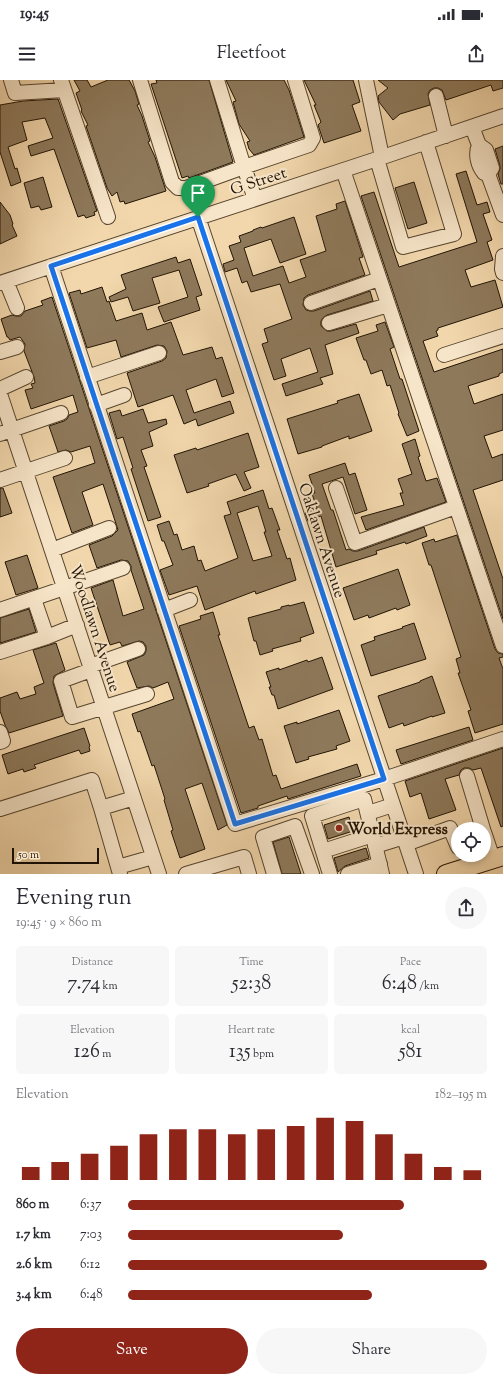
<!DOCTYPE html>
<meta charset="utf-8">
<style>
body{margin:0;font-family:"Sorts Mill Goudy",serif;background:#f7f7f7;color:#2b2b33;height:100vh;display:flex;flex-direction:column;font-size:15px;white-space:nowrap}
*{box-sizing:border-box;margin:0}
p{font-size:13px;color:#7c7c81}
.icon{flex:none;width:22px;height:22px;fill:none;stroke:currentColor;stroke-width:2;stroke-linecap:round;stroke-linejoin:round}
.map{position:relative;height:794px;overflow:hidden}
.drawer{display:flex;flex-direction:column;background:#fff;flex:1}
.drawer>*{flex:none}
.controls{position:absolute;left:451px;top:742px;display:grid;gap:8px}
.controls a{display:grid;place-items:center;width:40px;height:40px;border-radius:50%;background:#fff;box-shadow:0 2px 6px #0003;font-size:20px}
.scale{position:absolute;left:12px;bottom:10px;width:87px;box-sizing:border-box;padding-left:4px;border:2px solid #221404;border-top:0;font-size:11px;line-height:14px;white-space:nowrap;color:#221404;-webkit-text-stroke:3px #f7e5c9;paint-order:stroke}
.pin{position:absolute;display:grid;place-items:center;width:34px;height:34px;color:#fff;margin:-41px -17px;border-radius:50% 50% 50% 0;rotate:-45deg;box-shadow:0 0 4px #0007}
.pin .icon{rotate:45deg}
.round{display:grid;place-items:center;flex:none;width:42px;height:42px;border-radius:21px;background:#f7f7f7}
.overview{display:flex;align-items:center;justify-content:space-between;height:68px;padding:0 16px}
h1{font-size:22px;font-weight:600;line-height:30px}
.stats{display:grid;grid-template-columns:repeat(3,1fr);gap:6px;height:68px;padding:4px 16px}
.stats div{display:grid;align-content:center;border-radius:6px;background:#f7f7f7;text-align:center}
.stats b{font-size:20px;font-weight:600}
.stats small{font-size:11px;font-weight:400}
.stats p{font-size:11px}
.chart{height:112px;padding:8px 16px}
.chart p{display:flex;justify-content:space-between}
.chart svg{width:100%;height:72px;margin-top:4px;stroke:#8f2418;stroke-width:6}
.button{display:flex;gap:8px;margin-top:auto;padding:8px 16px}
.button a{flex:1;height:46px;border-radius:24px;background:#8f2418;color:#fff;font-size:16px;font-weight:600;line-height:46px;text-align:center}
.button a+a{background:#f7f7f7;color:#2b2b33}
ul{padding:0 16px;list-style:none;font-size:13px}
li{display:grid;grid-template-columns:64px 48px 1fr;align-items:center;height:30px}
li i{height:10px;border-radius:5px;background:#8f2418}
.status{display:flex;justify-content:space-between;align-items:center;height:28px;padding:0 20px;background:#fff;direction:ltr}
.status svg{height:11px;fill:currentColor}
header{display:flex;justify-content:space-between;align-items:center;height:52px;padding:0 16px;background:#fff;font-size:18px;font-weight:600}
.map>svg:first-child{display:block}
</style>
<div class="status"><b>19:45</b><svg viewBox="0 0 49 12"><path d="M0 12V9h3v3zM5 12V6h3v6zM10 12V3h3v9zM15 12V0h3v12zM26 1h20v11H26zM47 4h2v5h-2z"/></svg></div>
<header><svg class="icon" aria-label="menu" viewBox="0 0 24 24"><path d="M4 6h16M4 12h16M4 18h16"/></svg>Fleetfoot<svg class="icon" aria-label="share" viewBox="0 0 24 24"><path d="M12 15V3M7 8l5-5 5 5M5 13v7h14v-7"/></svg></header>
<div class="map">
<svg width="503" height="794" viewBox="0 0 503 794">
<rect width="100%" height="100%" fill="#f2d7ac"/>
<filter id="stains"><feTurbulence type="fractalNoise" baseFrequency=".005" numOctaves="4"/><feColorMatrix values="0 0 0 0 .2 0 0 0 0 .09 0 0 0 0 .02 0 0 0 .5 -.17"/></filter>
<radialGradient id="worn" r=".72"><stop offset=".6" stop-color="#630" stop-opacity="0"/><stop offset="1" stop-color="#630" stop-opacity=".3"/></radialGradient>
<!-- building -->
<path fill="#8e795b" stroke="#221404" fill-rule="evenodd" d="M74,0H87L91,7L108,0H129L135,11L139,24L137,25L142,36L150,61L148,62L155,77L166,111L125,124L124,121L120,122L117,112L112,116L107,108L86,46L88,45L81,31L82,30L76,13L80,11Z
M156,0H209L233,82L189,98L188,96L182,98L151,4L157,3Z
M226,0H284L289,10L304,57L254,75L249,69L247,62L250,61L239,44L233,22L236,21Z
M304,0H353L360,22L352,25L361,51L324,63L318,45L321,42L314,25H316Z
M378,0H503V8L493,11L491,5L446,20L442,10L438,8H434L430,10L428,14L430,25L400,34L393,40L379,22L378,16L388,8Z
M58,19L97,131L94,132L95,135L86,138L84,135L78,137L54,69L31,76L28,66L53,58L45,38L22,42L27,60L8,67L15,89L17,88L21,102L11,106L0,72V25L23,21Z
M503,66V104H501L498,94L500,89V86L495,69Z
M466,91L477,125L487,122L490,132L483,134L492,160L487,162L493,180L465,190L471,207L495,200L503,227L438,248V250L436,251L438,256L423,261L434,292L503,269V292L499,294V296L468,306L474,324L503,314V350L484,356L492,378L503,374V400L473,410L503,499V539L361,116L374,112L399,187L477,162L456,94Z
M43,97L52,127L41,130L39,126L31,128L24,103Z
M414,102L427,143L408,149L395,108Z
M345,121L363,177L359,178L365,195L308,215L304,218L303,225L306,230L310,231H314L370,211L373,221L327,235L323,238L321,241V246L327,251H331L356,244L359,253L325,265L333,294L320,298L323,304L286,316L282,304L318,292L310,268L281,279L286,296L274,300L262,264L268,262L264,249L292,239L280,204L251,212L247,201L242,203L237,188L225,192L223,184L234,180L229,166L241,162L239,156L253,151V150L261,147L262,148L294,137L306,174L280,183L271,159L244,168L253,196L283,186L289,203L306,197L300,180L326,171L316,136L337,129L336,124Z
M0,122L10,135L13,144L12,145L17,156L0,164Z
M176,177L178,183L190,179L202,215L196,217L200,230L164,242L158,227L188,217L179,190L152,198L160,223L133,231L128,217L111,222L109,217L126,209L121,195Z
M102,207L107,222L109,221L116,241L142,233L147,250L171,242L183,275L212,267L216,279L222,277L234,313L222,317L216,299L186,310L194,333L230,321L234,333L198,346L196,339L184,344L173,315L138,327L127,293L162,281L166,278L167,271L164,266L157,265L121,277L116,260L87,268L69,213L80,210L81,214Z
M52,217L227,745L218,750L202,703L185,709L205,769L180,778L171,751L173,750L164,720L165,719L154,685L152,686L140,651L138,652L132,634L174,619L168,602L153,608L149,606L137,608L127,582L144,575L146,571V566L143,562L139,561L122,566L120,562L110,565L91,508L113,500L123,536L144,529L131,490V486L128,481L121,480L97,488L89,465L112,456L118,450L103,404L82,412L93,445L72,453L53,397L95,383L90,366L71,372L66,370L58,372L49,346L64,341L67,339L69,335L78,332L73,315L31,329L25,310L33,308L31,304L35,303L34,297L24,271L25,264L20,257L10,260L8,257H7L1,239L12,235L16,236H21L25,231L43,225L41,221Z
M385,242L394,267L390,269L400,299H402L419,351L407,356L398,334L399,333L390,305L387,306L382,290L371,294L366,280H364L356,258L378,251L376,245Z
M359,314L372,351L349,359V356L322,366V367L298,374L287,339L338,323L337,321Z
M143,329L148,343L166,339L167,344L149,352L153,366L141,370L147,386L144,387L161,437L148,441L131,389L133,388L123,357L117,359L109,333L120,330L122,336Z
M248,353L259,387L244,392L251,408L244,411L236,394L208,404L209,406L187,413L174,375L196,368L197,370Z
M415,359L420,376L418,377L426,401L437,398L446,422L366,450L361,437L404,425L400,413H403L398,399L412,394L402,364Z
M345,383L349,395L355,393L367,430L355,434L343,397L322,404L331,430H333L346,470L349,469L353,471H358L424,447L427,456L406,464L405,462L376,471L377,474L336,487L321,436L308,441L305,433L317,428L312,414L315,413L309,395Z
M0,408H3L12,433L0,437Z
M263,410L269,429L272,428L280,450H277L287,479L290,478L296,500L256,514L255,511L205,530L197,506L169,515L160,490L173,485L164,461H162L157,445L169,441L174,455L177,454L182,470L194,466L198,481L201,480L205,491L238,478L224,436L231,434L227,422ZM258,426L266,452H264L272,476L253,481L237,433Z
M457,455L495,569L498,573L503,574V577L499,578L503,589V644L475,653L468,631L471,630L458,593H460L456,579L461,577L431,485H429L422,463L434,459L435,462Z
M27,475L38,508L16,515L5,482Z
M398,489L410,525L397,530L396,528L369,538L368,535L354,540L343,508Z
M304,522L314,553L300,558L301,561L272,569L273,571L260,575L256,561H254L248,538L281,529V527L289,525V526Z
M29,529L36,552L0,563V538Z
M213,532L220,555H218L249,648L254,646L259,660L262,659L273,696L276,695L281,709L357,684L361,696L288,719L287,716L258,726V728L241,733L179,546L201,539L200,536Z
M414,543L426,579L371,596L361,565L375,560L374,557L403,548L402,547Z
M56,563L65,590L54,596L53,603L63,636L9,653L5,645L0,631V618L17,612L20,619L36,614L34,607L44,603L33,570Z
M322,577L333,609L278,629L274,615H272L269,607H271L266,592L279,588V590L307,580L308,582Z
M432,596L445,633L432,637V636L404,646L403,643L389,648L378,616L420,602V601Z
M339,630L350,661L336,666L337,669L308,677L309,679L296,683L284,646L297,642V644Z
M469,647L473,660L401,684L396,670Z
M84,648L90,666L89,667L90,671L81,674L79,670L34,685L36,688L24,692L23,689L8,694L2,675Z
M503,668V746L501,747L481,688L473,690L469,688H464L461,690L459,695L445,699L456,730L429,739L421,713L410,717L405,701Z
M349,737L353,751L328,759L324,745Z
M289,757L301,794H282L273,762Z
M366,768L369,778L345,786L338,792L334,778Z"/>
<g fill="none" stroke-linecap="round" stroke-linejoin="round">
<defs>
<path id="minor" d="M11,0L15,13L64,10
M61,0L108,137
M140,0L172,102L178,108H186L244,87L309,65L313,58L295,0
M217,0L244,87L255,119
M366,0L382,77
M436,16L446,56
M472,47L479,65L486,70L492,88L488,94
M479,65C475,74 478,86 484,93L488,94L503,135
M377,79L403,167L454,154L426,62
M343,90L503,566
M198,137L416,794
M503,176L502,189L503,193
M51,186L235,744L384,699L503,659
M6,201L17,228
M0,203L377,79L503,36
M311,223L379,199
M329,243L388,225
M0,272L17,267
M444,275L503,256
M87,297L159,273
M0,309L26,297
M0,314L159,794
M96,325L124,315
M0,354L61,333
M0,400L65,378
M336,408L355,463L456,427
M52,470L109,448
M34,519L47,557L77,545
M0,530L123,488
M164,530L190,520
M0,572L47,557
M90,586L138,569
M91,590L61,601L72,637L147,614
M0,652L3,661L0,662
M467,696L483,749
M101,728L134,718
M0,729L92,700L101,728L120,794
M368,733L393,725
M484,752L493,779
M406,764L450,748L458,767
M375,766L404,757
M323,771L373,755
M118,787L153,777
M186,794L244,777L249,794
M274,794L263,757L295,746L312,794
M330,794L312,736L364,719L382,794
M348,794L380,784"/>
<path id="major" d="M446,794L503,776"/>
</defs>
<!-- minor casing -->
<use href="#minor" stroke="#56452e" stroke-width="16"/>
<!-- major casing -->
<use href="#major" stroke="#221404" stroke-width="20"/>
<!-- minor -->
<use href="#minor" stroke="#f7e5c9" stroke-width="14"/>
<!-- major -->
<use href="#major" stroke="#f2d7ac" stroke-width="18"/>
</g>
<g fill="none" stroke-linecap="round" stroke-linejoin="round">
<defs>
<path id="route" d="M198,137L384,699L235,744L51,186Z"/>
</defs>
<!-- route casing -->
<use href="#route" stroke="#fff" stroke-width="8"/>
<!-- route -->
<use href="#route" stroke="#1a73e8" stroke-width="5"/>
</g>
<!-- markers -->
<circle fill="#8f2418" stroke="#f7e5c9" stroke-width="1.5" cx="339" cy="748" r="4"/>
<g text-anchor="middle" stroke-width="4" stroke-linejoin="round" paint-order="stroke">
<!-- street labels -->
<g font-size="16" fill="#221404" stroke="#f7e5c9">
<text transform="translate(258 100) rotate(-18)" y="6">G Street</text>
<text transform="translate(323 460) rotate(72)" y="6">Oaklawn Avenue</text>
<text transform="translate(96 548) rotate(72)" y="6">Woodlawn Avenue</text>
</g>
<!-- poi labels -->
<g font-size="16" font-weight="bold" fill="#221404" stroke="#f7e5c9" text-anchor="start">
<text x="347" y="754">World Express</text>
</g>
</g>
<rect width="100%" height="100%" filter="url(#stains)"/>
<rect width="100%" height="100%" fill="url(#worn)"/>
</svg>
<div class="controls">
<a><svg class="icon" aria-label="locate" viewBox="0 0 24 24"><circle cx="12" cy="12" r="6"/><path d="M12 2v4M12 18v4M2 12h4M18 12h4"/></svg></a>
</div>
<div class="scale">50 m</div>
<div class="pin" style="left:198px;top:137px;background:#1e9e55"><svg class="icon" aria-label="arrive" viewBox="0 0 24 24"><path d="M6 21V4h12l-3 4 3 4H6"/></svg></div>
</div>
<section class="drawer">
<div class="overview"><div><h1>Evening run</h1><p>19:45 · 9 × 860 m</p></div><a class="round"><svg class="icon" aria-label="share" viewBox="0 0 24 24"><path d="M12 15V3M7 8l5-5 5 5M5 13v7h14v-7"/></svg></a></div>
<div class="stats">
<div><p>Distance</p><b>7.74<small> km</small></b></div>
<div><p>Time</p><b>52:38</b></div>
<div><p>Pace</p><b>6:48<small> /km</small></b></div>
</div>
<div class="stats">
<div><p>Elevation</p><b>126<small> m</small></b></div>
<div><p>Heart rate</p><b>135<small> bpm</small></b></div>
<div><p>kcal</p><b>581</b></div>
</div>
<div class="chart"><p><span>Elevation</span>182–195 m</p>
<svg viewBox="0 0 160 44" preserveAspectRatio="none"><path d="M5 44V36M15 44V33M25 44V28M35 44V23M45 44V16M55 44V13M65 44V13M75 44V16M85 44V13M95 44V11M105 44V6M115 44V8M125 44V16M135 44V28M145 44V36M155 44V38"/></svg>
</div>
<ul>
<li><b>860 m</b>6:37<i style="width:77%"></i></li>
<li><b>1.7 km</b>7:03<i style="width:60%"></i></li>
<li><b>2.6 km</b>6:12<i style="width:100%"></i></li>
<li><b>3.4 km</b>6:48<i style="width:68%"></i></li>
</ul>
<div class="button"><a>Save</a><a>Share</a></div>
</section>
